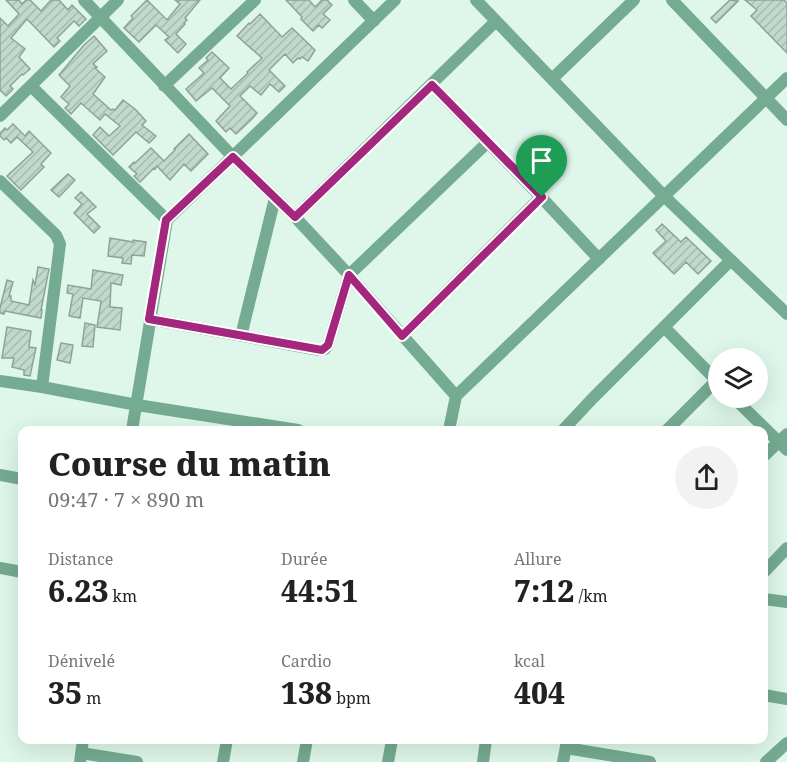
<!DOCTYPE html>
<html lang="fr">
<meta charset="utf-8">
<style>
body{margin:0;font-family:"Noto Serif",serif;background:#f2f2f2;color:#222;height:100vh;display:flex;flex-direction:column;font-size:22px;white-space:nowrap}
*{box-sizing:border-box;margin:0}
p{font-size:20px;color:#767676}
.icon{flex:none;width:33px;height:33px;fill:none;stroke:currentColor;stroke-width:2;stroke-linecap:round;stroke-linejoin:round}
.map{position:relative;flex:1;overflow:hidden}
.sheet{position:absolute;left:18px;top:426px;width:750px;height:318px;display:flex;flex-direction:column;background:#fff;border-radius:12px;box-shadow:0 6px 24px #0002}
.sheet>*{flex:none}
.controls{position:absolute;left:708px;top:348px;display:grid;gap:12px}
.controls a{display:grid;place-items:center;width:60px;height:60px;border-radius:50%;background:#fff;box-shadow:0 6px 24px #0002;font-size:30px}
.pin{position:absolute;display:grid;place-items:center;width:51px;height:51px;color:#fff;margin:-62px -26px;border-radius:50% 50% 50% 0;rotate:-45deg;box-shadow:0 0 6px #0007}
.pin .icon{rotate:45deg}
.round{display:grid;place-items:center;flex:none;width:63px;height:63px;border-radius:32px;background:#f2f2f2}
.head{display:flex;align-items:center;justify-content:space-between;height:102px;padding:0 30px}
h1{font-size:33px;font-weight:800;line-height:45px}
.figures{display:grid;grid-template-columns:repeat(3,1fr);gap:9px;height:102px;padding:6px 30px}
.figures div{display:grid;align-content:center}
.figures b{font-size:30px;font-weight:800}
.figures small{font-size:16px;font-weight:400}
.figures p{font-size:16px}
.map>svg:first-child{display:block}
</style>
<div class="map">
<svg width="787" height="762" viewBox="0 0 787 762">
<defs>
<pattern id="building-hatch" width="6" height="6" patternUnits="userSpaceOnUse" patternTransform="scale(1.5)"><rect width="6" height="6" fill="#c0d9cc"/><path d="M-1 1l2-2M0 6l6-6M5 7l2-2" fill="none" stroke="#a5bbb0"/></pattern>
</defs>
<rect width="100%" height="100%" fill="#def7ea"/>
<!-- building -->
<path fill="url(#building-hatch)" stroke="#8ca498" stroke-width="1.5" d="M6,0H19L22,4L26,0H30L41,11L51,0H59L68,10L72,5L86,19L79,26L74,21L57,38L60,41L54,47L27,19L11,38L25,49L19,57L30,69L23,75L22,74L10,86L13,89L6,96L0,90V18L8,26L19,14Z
M147,0L167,20L180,4L175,0H200L185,18L187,20L184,23L185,24L176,34L186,44L178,53L165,40L169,37L156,25L139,42L124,28L133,18L131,16Z
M286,0H309L315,7L322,0H327L332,5L323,14L330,20L322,28L319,25L313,31L301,19L302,17Z
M730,0L738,1L716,23L711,18Z
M745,0H784L787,3V53L751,16L757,10Z
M260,14L282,37L292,28L315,50L308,61L302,57L300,59L298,58L293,63L285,54L269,70L285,86L279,92L270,84L261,95L250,86L240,96L257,113L252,119L236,134L230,128L226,132L216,121L230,106L212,88L196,101L186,89L204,73L199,68L208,60L206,58L212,52L229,68L220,78L231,89L248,73L247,72L262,58L237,36L249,23L250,24Z
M94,36L107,51L93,64L97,67L95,68L105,77L93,94L111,110L113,109L115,110L123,100L135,109L146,121L142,125L156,136L149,143L136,132L113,155L93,135L100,127L109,136L120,126L105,114L100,120L81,103L71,114L65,108L69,104L61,97L70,86L59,75L84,45Z
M13,124L25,136L29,131L51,153L41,164L44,167L21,190L7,176L33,152L17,137L11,143L6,138L4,140L0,136V133L5,128L7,130Z
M189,134L208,154L191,171L184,164L170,180L157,166L155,169L154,168L140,182L134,176L137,174L129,167L134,162L135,163L151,148L164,161L175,150L174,149Z
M68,174L75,180L59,197L51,190Z
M81,192L96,207L87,214L100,227L94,233L74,213L82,204L75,198Z
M662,224L681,242L686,237L711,261L698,274L686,262L674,274L653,253L666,241L656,230Z
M110,238L133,242V240L146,242L144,256L132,255L131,264L122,263L123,258L108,256Z
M38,267L49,269L41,310H42L41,318L5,311L4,314L0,313V308L7,280L13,282L9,296H11V301L29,305L33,280L35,285Z
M93,270L123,275L121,285L111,283L110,307L122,308L120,330L97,327L101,301L83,298L80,318L69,316L73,294L67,293L68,285L91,289Z
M85,323L95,325L93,347L82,346Z
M7,327L31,331L29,347L36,348L30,376L24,375V370L12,367L14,358H2Z
M61,343L73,345L70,363L57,360Z"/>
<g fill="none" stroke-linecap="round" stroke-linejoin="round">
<!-- minor -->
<path stroke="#75ab92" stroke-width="12" d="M84,0L233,157L295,217L349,275L456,396
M354,0L374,21
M476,0L664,196L787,314
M672,0L787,120
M552,79L634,0
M432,85L541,197L599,259
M31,86L167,220
M164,86L255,0
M0,116L118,0
M0,181L56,235L60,244L42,387
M295,217L496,21
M149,319L319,350L325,349L328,345L349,275L488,142
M664,327L718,382
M241,336L275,198
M402,336L541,197
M0,381L42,387L137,405L298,430
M734,398L787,450
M132,430L167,220L395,0
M449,430L456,396L787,78
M563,430L592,399L731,260
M667,430L717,380
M764,456L787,434
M0,475L22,479
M0,568L22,572
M764,572L787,548
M764,599L787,602
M764,695L787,699
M566,748L650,762
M81,753L137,762
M80,762L83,740
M223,762L227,740
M303,762L307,740
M388,762L392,740
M483,762L486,740
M563,762L567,741
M766,762L787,743"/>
</g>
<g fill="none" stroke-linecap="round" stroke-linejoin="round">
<defs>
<path id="route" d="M432,85L542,197L402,336L349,275L328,345L322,350L149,319L166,220L233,157L295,217Z"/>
</defs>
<!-- route casing -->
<use href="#route" stroke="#fff" stroke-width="12"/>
<!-- route -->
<use href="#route" stroke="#a3287d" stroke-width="8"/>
</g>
</svg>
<div class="controls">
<a><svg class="icon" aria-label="layers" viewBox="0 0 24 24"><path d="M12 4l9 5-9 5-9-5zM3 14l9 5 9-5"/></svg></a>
</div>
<div class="pin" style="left:542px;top:197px;background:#1e9e55"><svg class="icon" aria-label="arrive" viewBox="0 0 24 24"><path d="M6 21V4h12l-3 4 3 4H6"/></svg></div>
<section class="sheet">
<div class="head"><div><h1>Course du matin</h1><p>09:47 · 7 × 890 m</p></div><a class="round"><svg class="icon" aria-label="share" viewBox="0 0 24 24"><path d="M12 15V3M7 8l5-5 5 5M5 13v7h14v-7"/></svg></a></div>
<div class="figures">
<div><p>Distance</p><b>6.23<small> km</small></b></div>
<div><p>Durée</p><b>44:51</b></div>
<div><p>Allure</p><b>7:12<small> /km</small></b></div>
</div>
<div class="figures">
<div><p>Dénivelé</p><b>35<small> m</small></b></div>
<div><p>Cardio</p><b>138<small> bpm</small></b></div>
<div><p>kcal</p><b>404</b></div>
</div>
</section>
</div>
